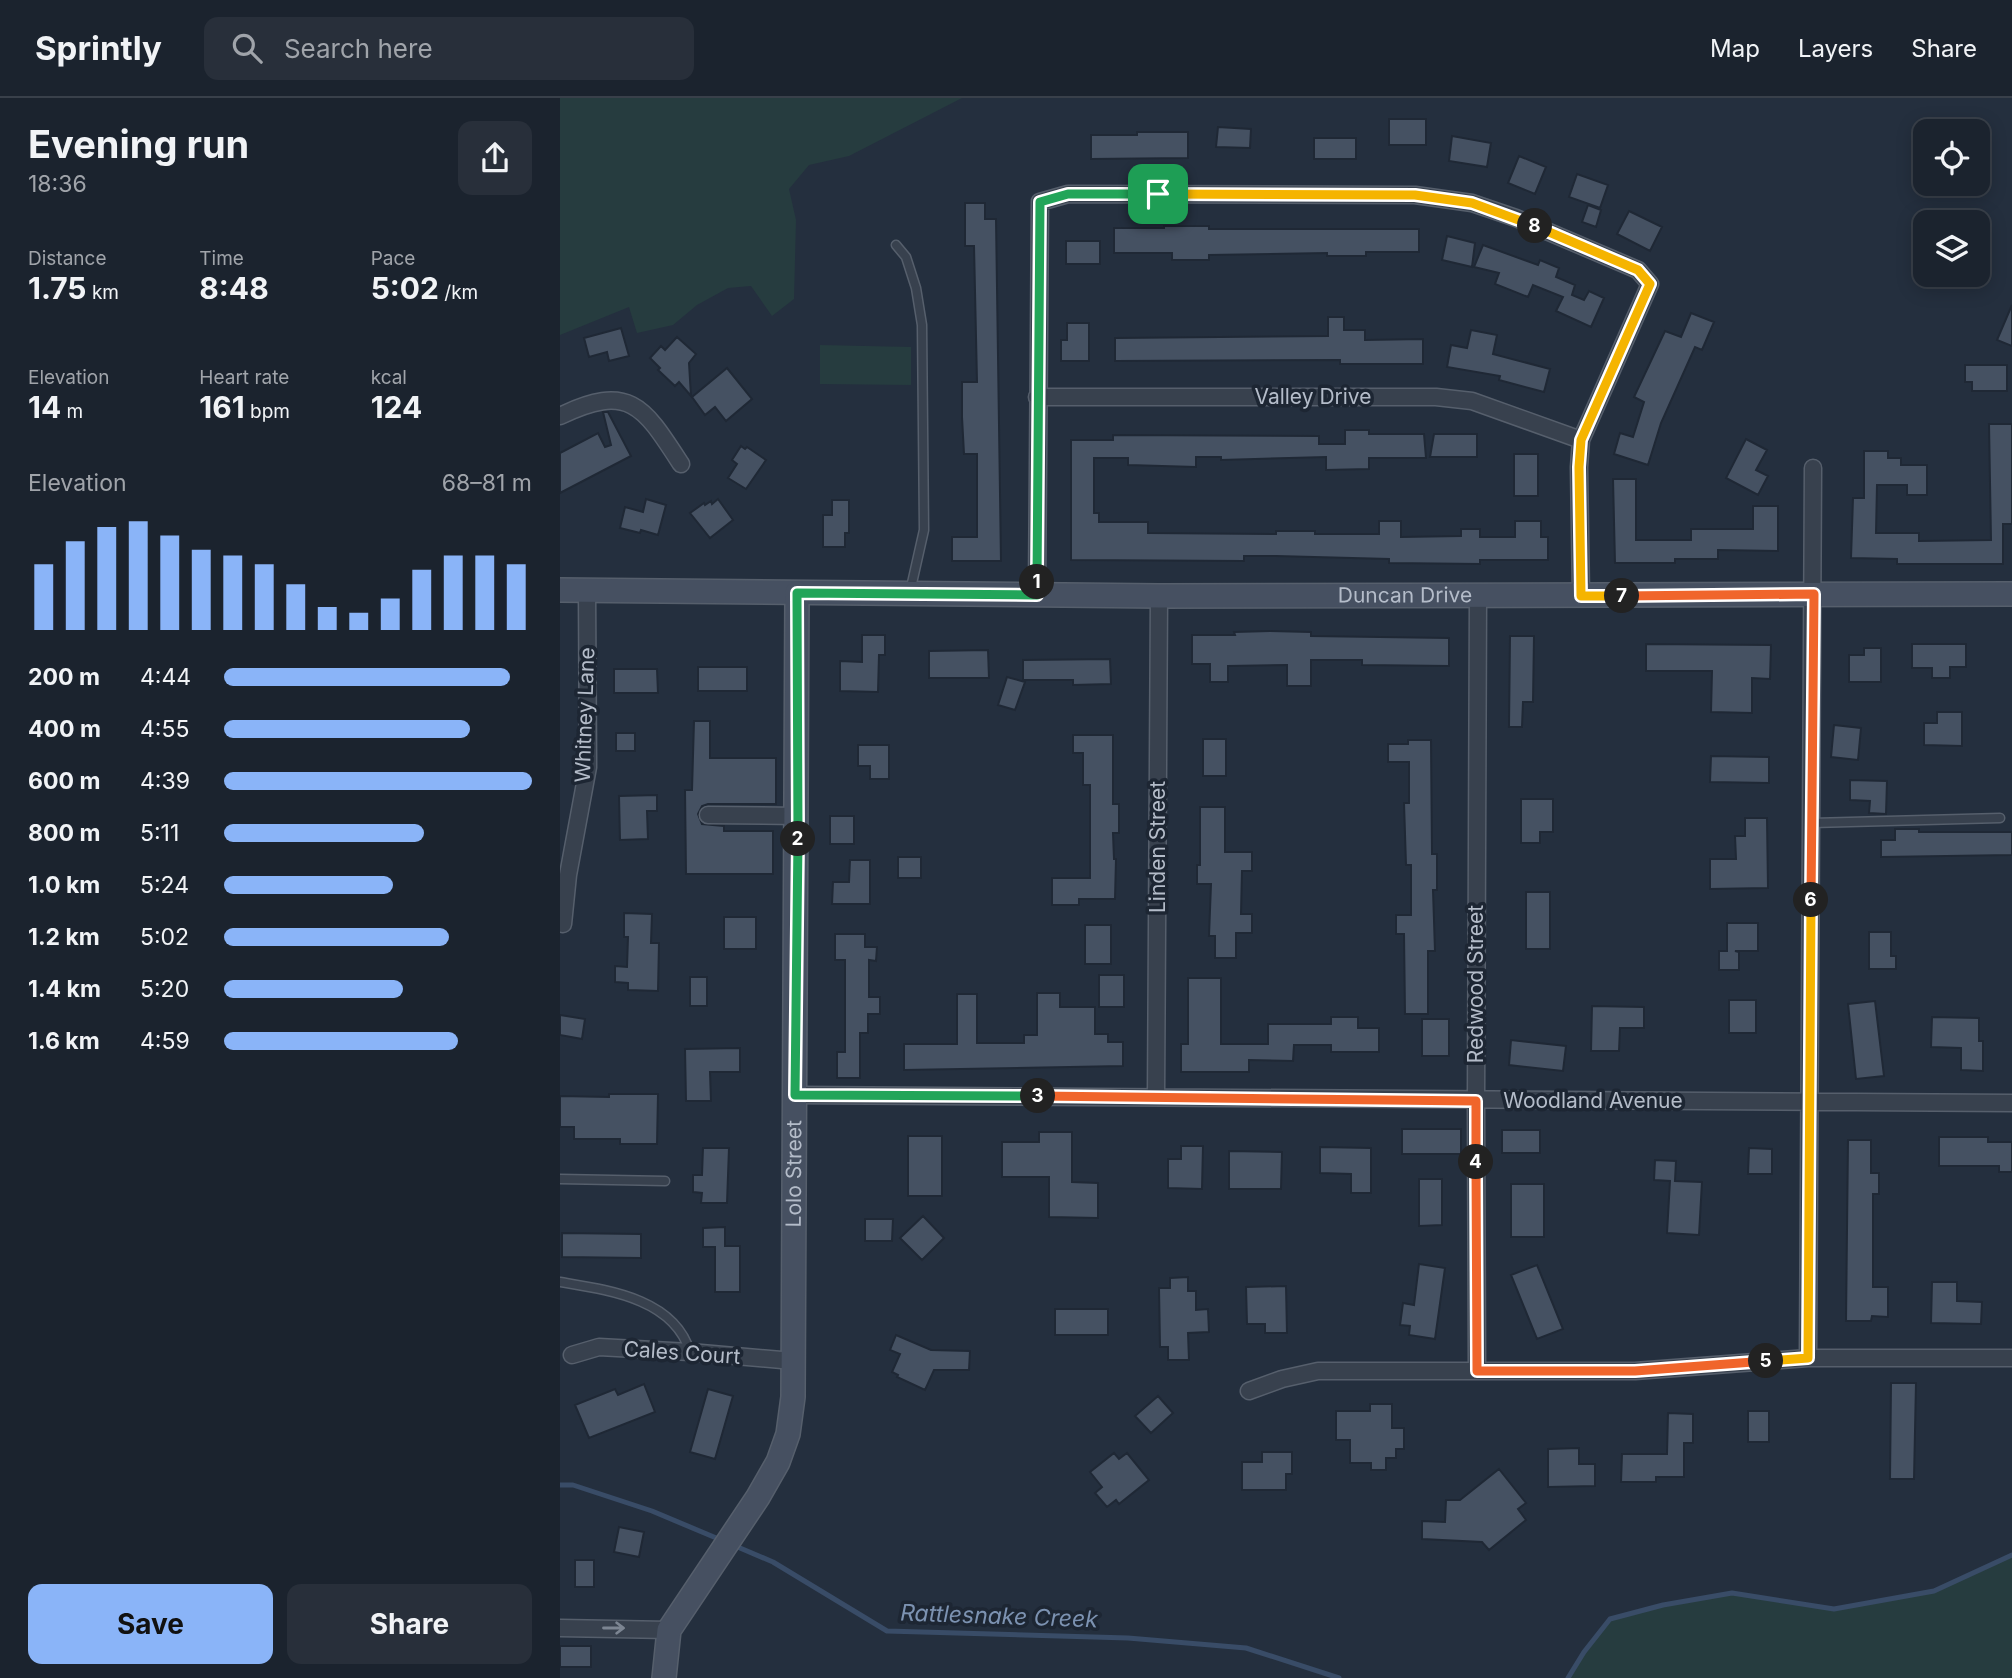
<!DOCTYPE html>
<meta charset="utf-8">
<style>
body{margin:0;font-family:Inter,sans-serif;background:#282f3a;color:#f1f3f6;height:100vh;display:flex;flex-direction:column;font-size:26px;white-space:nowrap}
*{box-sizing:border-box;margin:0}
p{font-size:23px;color:#a0a4aa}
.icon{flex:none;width:38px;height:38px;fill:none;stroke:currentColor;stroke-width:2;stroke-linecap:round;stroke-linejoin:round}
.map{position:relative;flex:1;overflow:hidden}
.sheet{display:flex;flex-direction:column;background:#1b232e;width:560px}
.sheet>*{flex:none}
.controls{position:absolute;left:1353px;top:21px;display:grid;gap:14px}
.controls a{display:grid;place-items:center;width:77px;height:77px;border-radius:14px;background:#1b232e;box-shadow:0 4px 18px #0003,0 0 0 2px #39404a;font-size:35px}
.pin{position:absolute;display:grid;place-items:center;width:60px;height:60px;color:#fff;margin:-30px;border-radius:14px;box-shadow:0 4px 10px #0006}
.km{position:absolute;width:35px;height:35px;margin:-18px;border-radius:50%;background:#222;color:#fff;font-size:19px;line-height:35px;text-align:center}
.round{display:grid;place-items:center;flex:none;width:74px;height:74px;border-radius:14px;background:#282f3a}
.summary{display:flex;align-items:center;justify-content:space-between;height:119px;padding:0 28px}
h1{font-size:38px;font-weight:700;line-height:52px}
.stats{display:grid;grid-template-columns:repeat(3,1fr);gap:10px;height:119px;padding:7px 28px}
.stats div{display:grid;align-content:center}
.stats b{font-size:30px;font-weight:700}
.stats small{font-size:19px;font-weight:400}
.stats p{font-size:19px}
.chart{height:196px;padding:14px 28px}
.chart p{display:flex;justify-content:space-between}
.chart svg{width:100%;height:126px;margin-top:7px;stroke:#8ab4f8;stroke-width:6}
.primary-button{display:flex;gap:14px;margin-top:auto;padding:14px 28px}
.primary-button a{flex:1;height:80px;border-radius:14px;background:#8ab4f8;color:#111;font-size:28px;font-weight:700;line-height:80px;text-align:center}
.primary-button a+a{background:#282f3a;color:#f1f3f6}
ul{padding:0 28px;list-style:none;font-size:23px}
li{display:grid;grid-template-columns:112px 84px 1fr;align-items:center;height:52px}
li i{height:18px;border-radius:9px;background:#8ab4f8}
header{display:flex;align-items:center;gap:42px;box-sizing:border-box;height:98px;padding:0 35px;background:#1b232e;border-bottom:2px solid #39404a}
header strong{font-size:33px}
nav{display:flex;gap:38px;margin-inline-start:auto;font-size:24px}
.search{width:490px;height:63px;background:#282f3a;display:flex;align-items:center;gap:18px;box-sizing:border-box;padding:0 24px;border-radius:14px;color:#a0a4aa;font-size:26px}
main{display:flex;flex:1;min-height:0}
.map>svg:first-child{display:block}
</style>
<header>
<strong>Sprintly</strong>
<div class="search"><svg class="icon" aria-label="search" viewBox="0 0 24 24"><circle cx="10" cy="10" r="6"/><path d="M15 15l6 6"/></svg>Search here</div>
<nav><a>Map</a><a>Layers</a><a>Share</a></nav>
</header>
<main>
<section class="sheet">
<div class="summary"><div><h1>Evening run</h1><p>18:36</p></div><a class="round"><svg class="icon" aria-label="share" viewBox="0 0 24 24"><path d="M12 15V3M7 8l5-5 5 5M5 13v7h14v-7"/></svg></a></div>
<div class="stats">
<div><p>Distance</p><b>1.75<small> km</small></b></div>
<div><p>Time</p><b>8:48</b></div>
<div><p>Pace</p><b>5:02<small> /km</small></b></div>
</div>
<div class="stats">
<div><p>Elevation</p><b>14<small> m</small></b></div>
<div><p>Heart rate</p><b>161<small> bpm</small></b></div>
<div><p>kcal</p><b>124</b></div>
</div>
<div class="chart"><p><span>Elevation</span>68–81 m</p>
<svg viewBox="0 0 160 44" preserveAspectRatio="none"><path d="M5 44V21M15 44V13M25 44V8M35 44V6M45 44V11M55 44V16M65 44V18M75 44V21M85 44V28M95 44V36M105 44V38M115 44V33M125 44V23M135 44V18M145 44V18M155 44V21"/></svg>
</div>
<ul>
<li><b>200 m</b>4:44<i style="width:93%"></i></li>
<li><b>400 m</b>4:55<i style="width:80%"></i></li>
<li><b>600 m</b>4:39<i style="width:100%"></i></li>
<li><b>800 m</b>5:11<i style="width:65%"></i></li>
<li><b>1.0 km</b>5:24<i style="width:55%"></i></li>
<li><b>1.2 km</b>5:02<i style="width:73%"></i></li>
<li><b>1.4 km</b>5:20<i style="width:58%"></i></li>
<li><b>1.6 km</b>4:59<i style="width:76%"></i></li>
</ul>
<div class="primary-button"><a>Save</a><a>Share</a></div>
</section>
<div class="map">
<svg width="1452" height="1580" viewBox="0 0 1452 1580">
<rect width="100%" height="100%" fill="#242f3e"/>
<!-- green -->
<path fill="#263c3f" d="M0,0H402L289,58L249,67L229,91L236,122L234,201L212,218L191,188L168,190L137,207L113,227L77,235L69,209L0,237Z
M260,247L351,249V287L260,286Z
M1452,1457V1580H1008L1024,1554L1050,1521L1103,1507L1172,1495L1274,1511L1374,1493Z"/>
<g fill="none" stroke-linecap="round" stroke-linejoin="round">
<!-- stream -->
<path stroke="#394c67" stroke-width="5" d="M0,1387H13L92,1413L161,1442
M173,1447L213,1464L327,1533L568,1540L686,1550L779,1580
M1008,1580L1024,1554L1050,1521L1103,1507L1172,1495L1274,1511L1374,1493L1452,1457"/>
</g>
<!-- building -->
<path fill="#455162" stroke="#1f2835" stroke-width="2" d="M829,21H866V47H829Z
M658,29L691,31L690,50L656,49Z
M577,34H628V60L531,61V37H577Z
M892,38L931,45L927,69L889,63Z
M754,40H796V61H754Z
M959,58L986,69L975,96L948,85Z
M1017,76L1048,87L1040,110L1009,99Z
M405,105H425V121H436L441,463H392V439H417V356H404L402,319V284H417L414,148H405Z
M1028,107L1041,112L1036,129L1022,124Z
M1069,113L1102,129L1090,153L1057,136Z
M604,128H649V131H859V154H806V158H767V155L649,157V162H612V155H554V130H604Z
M887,138L915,145L912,169L882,162Z
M506,143H540V166H506Z
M923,147L978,167L980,162L999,170L996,179L1015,187L1012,197L1024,202L1029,193L1044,200L1031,229L996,213L1003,199L973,187L968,199L935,186L939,175L914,169Z
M1452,207V248L1437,242Z
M1131,215L1154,224L1142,252L1135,249L1101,325L1088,367L1054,356L1060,335L1073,339L1084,304L1074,299L1105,233L1121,239Z
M768,219H784V232H805V242L863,241V266H780V262L555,263V240L768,238Z
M507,225H529V263H501V242H507Z
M61,230L69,258L49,263L47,254L29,259L24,240Z
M911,232L937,237L933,256L990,271L984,294L939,282L940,278L887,269L891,247L907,250Z
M117,239L136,256L129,265L131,298L119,284L115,288L98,272L100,270L90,260L101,248L105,252Z
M1405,267H1447V293H1412V284H1405Z
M167,270L192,301L166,323L155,309L145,317L132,299Z
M43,314H48L71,358L0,395V355L38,335L45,349L51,347Z
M1429,326H1452V426H1443V466H1337V461L1291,460L1293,400H1304V353H1328V360H1341V367H1367V397H1347V387H1317L1316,435H1359V443L1431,442Z
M785,332H809V336H864L866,360H809V371L766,372V359L661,362V359H636V369L568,367V360H534V415H539V424H588V435L716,436V433H755V436H819V423H841V439L901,438V431H920V439H955V423H981V439H988V462H920V466L829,465V461L716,458H684V463L511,462V342H553V337L759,338V346H785Z
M874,336H917V359H870Z
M1186,341L1207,352L1196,372L1208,378L1198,397L1166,380Z
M181,348L185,351L187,349L206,362L186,391L168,380L177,366L172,362Z
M954,356H978V398H954Z
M1053,381H1076V442H1131V431H1193V408H1218V453L1158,452V461H1115V465H1055Z
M86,401L106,407L98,437L81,432L80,435L60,430L65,409L83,414Z
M158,401L173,422L150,440L130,415L144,405L145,407L151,403L152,406Z
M272,402H289V435H285V449H263V417H272Z
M710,533L751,534V538L889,540V568L802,567V562H751V588H727V567L668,568V584H650V566H632V537H675L674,534Z
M302,537H325V557H319L318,594L280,593V563L302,564Z
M950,538H974L973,604H963L962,629H949Z
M1086,546L1211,547L1210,581L1192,580V615L1151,614L1152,573H1086Z
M1352,546H1406V569H1390V580H1372V570H1352Z
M1304,550H1321V584H1289V557H1304Z
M428,552L429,580H369V553Z
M550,561L551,586L513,587V582H463V562Z
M138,569H187V593H138Z
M54,571H97L98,595H54Z
M447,579L465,584L455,612L438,607Z
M1377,614H1402V648L1364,647V625H1377Z
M134,623H150V660H216V706H148L142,708L138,716L142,726L164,728V733H213V776H126L125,692H132Z
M1274,627L1301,630L1298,662L1271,659Z
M56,635H75V653H56Z
M513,637H553V706H559V735H553L554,761H556L555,801H519V807H492V780H530V687H523V655H513Z
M643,641H666V678H643Z
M848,642H871L872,756H877V792H873L875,853H868V916H845L844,836H836V817H851V767H846L844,705H849V664H828V646H848Z
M298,647H329V681H310V668H298Z
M1151,658L1209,659V685L1150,684Z
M1290,682L1327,683L1326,716L1309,715L1310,703L1290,702Z
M97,697V713H87L88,741L60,742L59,698Z
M961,701H993V734H980V745H961Z
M640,709H665V754H692V773H682L681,816H692V835H676V860H655V838H649L651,786H637V767H640Z
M270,718H294V746H270Z
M1185,720H1207L1208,790L1150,791V761H1176L1175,738H1185Z
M1335,731H1359V734H1452V757L1321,759V742H1335Z
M338,759H361V780H338Z
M290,762H310V806H272L273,784H289Z
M966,794H990V851H966Z
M64,815L92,816L91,845H99L98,893L68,892V885L55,884V868L67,869L68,839H64Z
M164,819H196V851H164Z
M1167,825H1198V853H1175L1179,854V872H1159V853H1167Z
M525,827H551V866H525Z
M1309,834H1331V858H1336V871H1309Z
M275,836H305V849H317L316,863L309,862V899H320V916H308V935H300V980H277V954H285V862H275Z
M539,877H564V909H539Z
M130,879H147V908H130Z
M628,880H661V946H708V926H771V919H798V930H819V954H771V947H734L733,963L689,962V974H621V946H628Z
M477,895H500V909H535V936H548V944H563V968L344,972V946H397V896H417V945H464V937H477Z
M1169,902H1196V935H1169Z
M1315,903L1324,978L1296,981L1288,906Z
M1032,908L1084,909V930H1060L1059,953H1031Z
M0,917L25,921L22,941L0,937Z
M1372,919L1419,920V943H1423V973L1401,972V950L1371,949Z
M862,921H889V958H862Z
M951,942L1006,948L1003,973L949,967Z
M180,950V974H150L151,1003H126L125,951Z
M49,996H98L97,1046H60V1041H14V1029H0V998L49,999Z
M842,1031H901V1056H842Z
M942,1032H980V1055H942Z
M479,1034H512V1084L538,1085V1120L489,1119V1079H442V1044H479Z
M348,1038H382V1098H348Z
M1379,1039H1428V1044H1452V1074H1439V1068H1379Z
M1288,1042H1311V1075H1319V1096H1313V1189H1328V1219L1312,1218L1311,1223H1286Z
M621,1048H643L642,1091L608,1090V1061H621Z
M760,1049L811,1050V1095H791V1076L760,1075Z
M143,1050H169L167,1105H141L142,1095L133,1094V1077H142Z
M1189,1050L1212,1051V1076H1188Z
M669,1053L722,1054L721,1091H669Z
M1095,1062L1116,1063L1115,1083L1142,1084L1139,1137L1107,1135L1110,1083L1094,1082Z
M859,1081H882V1127L859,1128Z
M951,1086H984V1139H951Z
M363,1118L384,1140L362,1162L340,1140Z
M305,1121H333L332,1143H305Z
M165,1129V1148H180V1194H155V1149H143V1130Z
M2,1135L81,1136V1160L2,1159Z
M859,1166L885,1170L875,1241L849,1237L850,1228L840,1227L843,1205L854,1207Z
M977,1167L1003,1231L977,1241L951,1177Z
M628,1179V1193H636V1212L648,1211L649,1234L628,1235L629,1262H608V1249H600L599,1190H610V1180Z
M1372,1184H1397V1203L1422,1204L1421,1226L1371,1225Z
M726,1188L727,1235H705V1226H687L686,1189Z
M495,1211H548V1237H495Z
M336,1237L371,1252L410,1253L409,1272H374L365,1292L337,1279L338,1277L332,1274L340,1256L330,1252Z
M1331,1285H1356L1354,1381H1330Z
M84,1286L95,1314L29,1340L15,1307L55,1291L58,1297Z
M148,1291L173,1298L155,1361L130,1354Z
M598,1298L613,1315L591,1335L575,1318Z
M810,1306H832V1330H844V1351H836V1360H826V1372H811V1365H790V1342H776V1313H810Z
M1188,1313H1209V1344H1188Z
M1108,1315L1133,1316V1345H1124V1379H1096V1384H1061L1062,1356H1107Z
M1019,1350V1366H1035V1388L988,1389V1351Z
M702,1354H732V1376H726V1392H682V1364H702Z
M554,1355L559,1361L567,1355L589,1382L559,1406L556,1402L547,1409L535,1395L542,1389L530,1374Z
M939,1371L966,1405L958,1411L966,1422L929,1452L922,1444L862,1441V1423L885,1424L886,1402H900Z
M59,1429L84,1434L79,1459L54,1454Z
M15,1462H34V1489H15Z
M0,1548H31V1569H0Z"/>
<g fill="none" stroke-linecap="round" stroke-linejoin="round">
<defs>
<path id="lane" d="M336,147L346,159L356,190L362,227L364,432L350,494
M1252,725L1440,720
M0,1081L105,1083
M0,1184C47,1192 114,1200 130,1254"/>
<path id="street" d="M477,299H876L912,303L1021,342
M0,318C70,284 84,309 121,366
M477,497L480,104L508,96L855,97L912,105L956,120L1078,172L1090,186L1021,342L1019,369L1021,498
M148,717L238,718
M3,826L8,777L28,669L27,491
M235,997L1452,1005
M596,999L599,498
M12,1257L39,1249L130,1254L233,1263
M1248,1260L1253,370
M917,1273L916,1003L918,498
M689,1293L722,1281L758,1273H1075L1248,1260H1452
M0,1530L109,1532"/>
<g id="secondary">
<path id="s1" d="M0,492L599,498L1452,496"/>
<path id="s2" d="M104,1580L109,1532L198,1399L218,1364L228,1336L233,1299L237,495"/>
</g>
</defs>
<!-- lane casing -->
<use href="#lane" stroke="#565f6c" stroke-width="11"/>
<!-- street casing -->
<use href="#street" stroke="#565f6c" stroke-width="19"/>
<!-- secondary casing -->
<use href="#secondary" stroke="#565f6c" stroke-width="26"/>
<!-- lane -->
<use href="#lane" stroke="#38414e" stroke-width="8"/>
<!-- street -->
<use href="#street" stroke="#38414e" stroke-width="16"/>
<!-- secondary -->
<use href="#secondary" stroke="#465061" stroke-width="23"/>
</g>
<!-- one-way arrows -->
<defs><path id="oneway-shaft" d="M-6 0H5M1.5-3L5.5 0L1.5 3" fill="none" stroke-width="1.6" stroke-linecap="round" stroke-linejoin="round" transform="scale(1.75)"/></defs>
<use stroke="#7c8592" href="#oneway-shaft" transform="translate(54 1530)"/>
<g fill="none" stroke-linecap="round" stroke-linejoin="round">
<defs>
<path id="split-1" d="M477,484L480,104L508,96H598"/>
<path id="split-2" d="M238,741L237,495L477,497V484"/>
<path id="split-3" d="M238,741L235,997L478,998"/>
<path id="split-4" d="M478,998L916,1003V1064"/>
<path id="split-5" d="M916,1064L917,1273H1075L1206,1263"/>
<path id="split-6" d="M1206,1263L1248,1260L1251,802"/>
<path id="split-7" d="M1062,498L1254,496L1251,802"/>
<path id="split-8" d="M975,128L1078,172L1090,186L1021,342L1019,369L1021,498H1062"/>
<path id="split-9" d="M598,96L855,97L912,105L975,128"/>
</defs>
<!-- split-1 casing -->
<use href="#split-1" stroke="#fff" stroke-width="14"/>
<!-- split-2 casing -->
<use href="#split-2" stroke="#fff" stroke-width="14"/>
<!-- split-3 casing -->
<use href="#split-3" stroke="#fff" stroke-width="14"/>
<!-- split-4 casing -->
<use href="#split-4" stroke="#fff" stroke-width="14"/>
<!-- split-5 casing -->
<use href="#split-5" stroke="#fff" stroke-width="14"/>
<!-- split-6 casing -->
<use href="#split-6" stroke="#fff" stroke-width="14"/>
<!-- split-7 casing -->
<use href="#split-7" stroke="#fff" stroke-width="14"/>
<!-- split-8 casing -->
<use href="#split-8" stroke="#fff" stroke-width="14"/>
<!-- split-9 casing -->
<use href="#split-9" stroke="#fff" stroke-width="14"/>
<!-- split-1 -->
<use href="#split-1" stroke="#22a559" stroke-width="9"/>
<!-- split-2 -->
<use href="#split-2" stroke="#22a559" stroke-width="9"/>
<!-- split-3 -->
<use href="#split-3" stroke="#22a559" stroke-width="9"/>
<!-- split-4 -->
<use href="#split-4" stroke="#f0652b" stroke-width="9"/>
<!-- split-5 -->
<use href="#split-5" stroke="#f0652b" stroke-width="9"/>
<!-- split-6 -->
<use href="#split-6" stroke="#f5b400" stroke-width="9"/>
<!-- split-7 -->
<use href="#split-7" stroke="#f0652b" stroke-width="9"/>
<!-- split-8 -->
<use href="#split-8" stroke="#f5b400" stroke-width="9"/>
<!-- split-9 -->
<use href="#split-9" stroke="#f5b400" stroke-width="9"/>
</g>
<g text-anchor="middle" stroke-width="7" stroke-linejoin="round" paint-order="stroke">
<!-- street labels -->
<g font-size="21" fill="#b4bcc9" stroke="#1d2633">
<text x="753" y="306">Valley Drive</text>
<text dy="7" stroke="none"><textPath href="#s1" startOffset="845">Duncan Drive</textPath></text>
<text transform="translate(25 617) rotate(-88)" y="7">Whitney Lane</text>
<text transform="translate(598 749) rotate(-90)" y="7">Linden Street</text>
<text transform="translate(916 886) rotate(-90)" y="7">Redwood Street</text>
<text x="1033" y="1010">Woodland Avenue</text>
<text dy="7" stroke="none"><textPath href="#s2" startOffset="539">Lolo Street</textPath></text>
<text transform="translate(122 1255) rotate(4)" y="7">Cales Court</text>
</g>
<!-- water labels -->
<g font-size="23" font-style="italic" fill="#7c92b1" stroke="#1d2633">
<text transform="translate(439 1518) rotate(2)" y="8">Rattlesnake Creek</text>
</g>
</g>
</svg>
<div class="controls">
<a><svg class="icon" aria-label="locate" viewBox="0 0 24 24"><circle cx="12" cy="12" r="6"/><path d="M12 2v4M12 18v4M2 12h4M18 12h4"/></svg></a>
<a><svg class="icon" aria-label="layers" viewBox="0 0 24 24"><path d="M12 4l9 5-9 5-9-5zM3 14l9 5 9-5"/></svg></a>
</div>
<div class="pin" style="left:598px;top:96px;background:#1e9e55"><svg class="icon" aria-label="arrive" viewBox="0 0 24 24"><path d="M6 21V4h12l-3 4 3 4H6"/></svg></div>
<b class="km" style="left:477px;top:484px">1</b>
<b class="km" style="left:238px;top:741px">2</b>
<b class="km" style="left:478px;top:998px">3</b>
<b class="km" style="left:916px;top:1064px">4</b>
<b class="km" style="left:1206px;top:1263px">5</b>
<b class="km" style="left:1251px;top:802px">6</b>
<b class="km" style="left:1062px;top:498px">7</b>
<b class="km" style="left:975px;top:128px">8</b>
</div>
</main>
